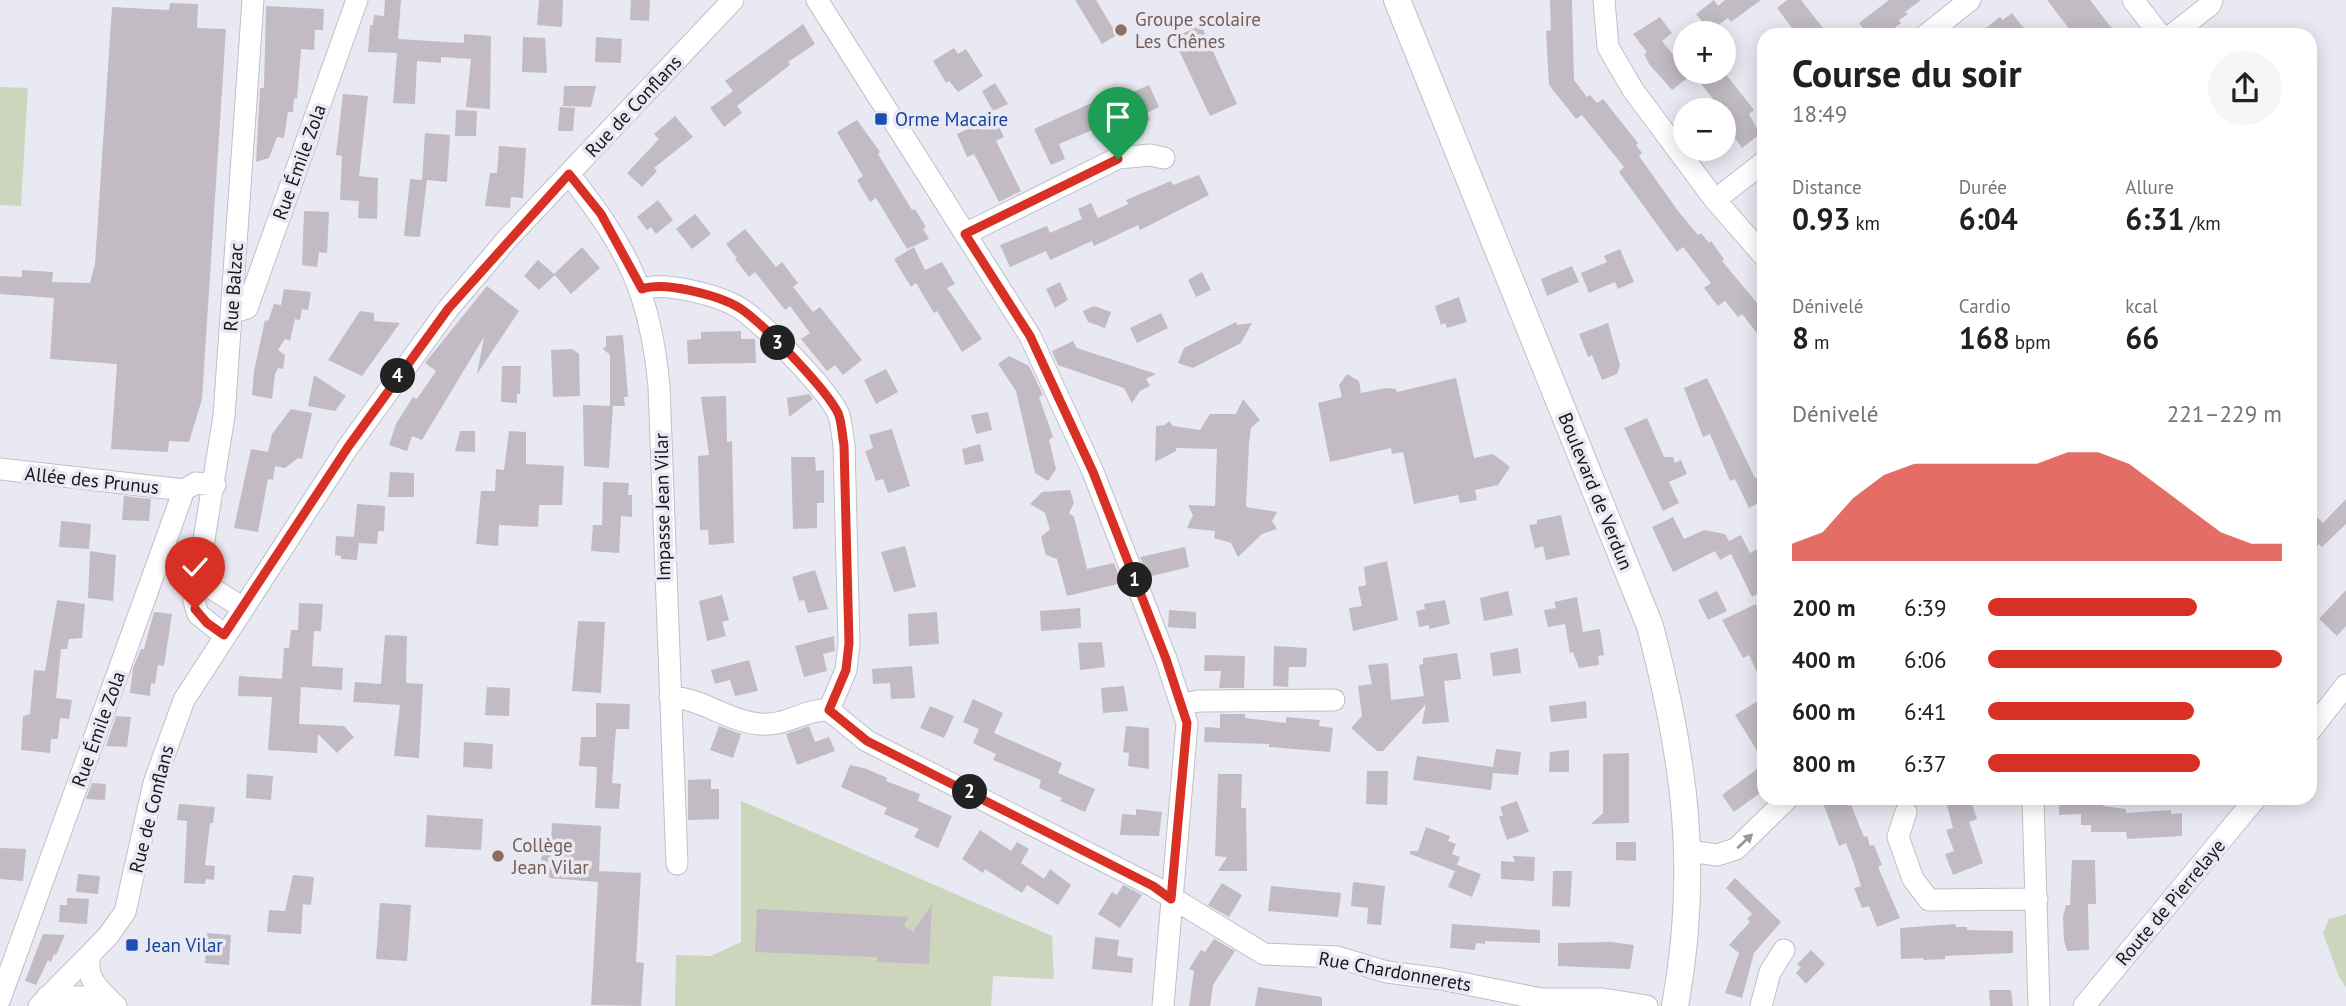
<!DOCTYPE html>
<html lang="fr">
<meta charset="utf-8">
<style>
body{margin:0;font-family:"PT Sans",sans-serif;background:#f6f6f6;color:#202124;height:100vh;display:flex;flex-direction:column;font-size:26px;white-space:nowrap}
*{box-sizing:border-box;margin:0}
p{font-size:23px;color:#757577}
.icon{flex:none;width:38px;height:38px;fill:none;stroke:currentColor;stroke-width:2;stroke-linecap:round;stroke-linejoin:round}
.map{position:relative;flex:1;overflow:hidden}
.sheet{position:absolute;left:1757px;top:28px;width:560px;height:777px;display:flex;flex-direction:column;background:#fff;border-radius:21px;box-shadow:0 4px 18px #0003}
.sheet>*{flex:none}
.controls{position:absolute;left:1673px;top:21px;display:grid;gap:14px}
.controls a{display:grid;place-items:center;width:63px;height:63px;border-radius:50%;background:#fff;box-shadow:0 4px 18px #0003;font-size:35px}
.pin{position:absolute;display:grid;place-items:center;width:60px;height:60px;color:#fff;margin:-72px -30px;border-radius:50% 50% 50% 0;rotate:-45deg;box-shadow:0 0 7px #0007}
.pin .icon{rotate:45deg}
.km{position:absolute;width:35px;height:35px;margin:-18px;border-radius:50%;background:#222;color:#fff;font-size:19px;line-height:35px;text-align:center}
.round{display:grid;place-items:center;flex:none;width:74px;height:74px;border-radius:37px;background:#f6f6f6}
.summary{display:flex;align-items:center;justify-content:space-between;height:119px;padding:0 35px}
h1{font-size:38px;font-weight:800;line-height:52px}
.metrics{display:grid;grid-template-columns:repeat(3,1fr);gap:10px;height:119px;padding:7px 35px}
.metrics div{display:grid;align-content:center}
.metrics b{font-size:30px;font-weight:800}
.metrics small{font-size:19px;font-weight:400}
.metrics p{font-size:19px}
.chart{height:196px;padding:14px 35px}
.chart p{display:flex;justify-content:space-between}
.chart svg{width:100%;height:126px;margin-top:7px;fill:#d93025;opacity:.7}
ul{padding:0 35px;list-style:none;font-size:23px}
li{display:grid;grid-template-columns:112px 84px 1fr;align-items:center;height:52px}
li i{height:18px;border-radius:9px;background:#d93025}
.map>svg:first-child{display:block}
</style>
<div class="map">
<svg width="2346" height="1006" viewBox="0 0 2346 1006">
<rect width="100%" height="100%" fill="#e9e9f3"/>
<!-- green -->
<path fill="#cdd5bc" d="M0,87L28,88L21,206L0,205Z
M741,801L1052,936L1054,979L993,976L991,1006H675L676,955L711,956L741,942Z
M2346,914V987L2339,977L2323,933L2329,919Z"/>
<!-- building -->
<path fill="#c2bbc3" d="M385,0H401L398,39L464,43V34L491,36L490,109L466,107L471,59L441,57V63L417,61L415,104L393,103L397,53L368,52L370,25H373L374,15L384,16Z
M539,0H563L562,27L537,25Z
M631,0H650L649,21L630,20Z
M1075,0H1096L1117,35L1102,44Z
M1550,0H1572L1574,80L1587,97L1590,95L1597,103L1603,99L1638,143L1636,145L1642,153L1639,156L1678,211L1698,235L1701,233L1709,243L1711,241L1724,259L1722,261L1757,303L1764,298V342L1742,314L1738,317L1725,301L1718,306L1704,288L1711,283L1683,247L1677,252L1619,172L1624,167L1582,115L1576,119L1549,85L1546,31L1551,30Z
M1714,0L1718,6L1725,0H1761L1731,22L1728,18L1710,31L1696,14Z
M1787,0H1801L1823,28L1814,35H1797L1777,8Z
M1889,0H1921L1905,12L1908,14L1899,20L1901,23L1885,35H1868L1859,23Z
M2047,0H2090L2117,35H2074Z
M170,3L198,4L197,28L226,29L202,399L189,442L169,441L168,452L111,449L117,364L50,359L54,298L0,294V276L22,277V270L53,272L52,282L90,283L95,264L112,7L169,10Z
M266,6L324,9L323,30H315L314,50L301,49L297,99L294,98L293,112H288L284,138L277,137L269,158L256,162L260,88H264Z
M2012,13L2029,35H1977L2000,17L2003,20Z
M1660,17L1672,33L1662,41L1690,76L1672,90L1649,64L1644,54L1647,52L1633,34Z
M803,24L815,44L788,62L790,65L737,106L742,113L724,127L710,108L733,91L725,81Z
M1201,25L1237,104L1210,116L1173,38Z
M523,37L545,38L547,73L522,72Z
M596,37L622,39L621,63L595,62Z
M954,48L958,54L966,49L983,76L958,92L949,81L946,83L933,61Z
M1692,72H1724L1754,110L1749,114L1760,134L1742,148L1729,130L1734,126Z
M995,83L1008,104L993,111L982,91Z
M1149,85L1159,107L1147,113L1150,120L1104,142L1097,128L1059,144L1065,159L1051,165L1034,129L1100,99L1103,105Z
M564,86H596L591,107L563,106Z
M343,94L368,96L359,176L378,178L377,219L358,218L359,201L340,200L342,156L336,155Z
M560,107L575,108L573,131H558Z
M456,110L477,111L476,136H455Z
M675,116L693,137L654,168L657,171L642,187L627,173L659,139L654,134Z
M994,117L1004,137L996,141L1021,191L999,202L974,154L967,157L957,134Z
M857,120L880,152L878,154L912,210L915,209L926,227L923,229L929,239L907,249L876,198L870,202L857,180L863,176L837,132Z
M425,133L450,135L447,182L427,180L420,237L404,236L410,179L422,180Z
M499,146L526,148L523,198L511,197L510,208L485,206L490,173H497Z
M1199,175L1209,195L1140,230L1138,225L1094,246L1092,241L1050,260L1046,251L1010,267L1000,245L1047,226L1050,233L1082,219L1078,209L1091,203L1098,218L1128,204L1126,200L1171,181L1173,185Z
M658,200L673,220L656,234L651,227L647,230L637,217Z
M304,211L329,212L327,253L319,252L317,267L302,265Z
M695,214L711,234L692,249L676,229Z
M745,229L776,267L782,262L798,283L793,287L813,312L820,307L862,360L843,375L835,365L827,371L801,339L810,333L790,306L785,310L755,272L749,277L735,259L737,258L726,244Z
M582,247L600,268L571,294L554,274Z
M914,247L925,270L942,262L955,284L947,288L982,339L962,352L937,311L934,313L916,283L911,287L894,259Z
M1620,249L1634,282L1618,289L1615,282L1589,293L1581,273L1607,262L1604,256Z
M538,260L555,275L539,290L524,276Z
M1572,266L1579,282L1547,296L1541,279Z
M1202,272L1211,290L1196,297L1188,280Z
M1060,282L1068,300L1055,308L1046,289Z
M487,286L519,311L477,374L484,337L422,440L412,436L407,451L389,445L396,424L413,397L417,399L436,371L425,363Z
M284,289L311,292L308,310L302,309L300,320L295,319L290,341L285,339L278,350L285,355L283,369L278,368L275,374L272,399L252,395L254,371L265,320L268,321L274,304L281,305Z
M1459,297L1467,322L1447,328L1445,323L1441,325L1435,306Z
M1094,306L1111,312L1105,328L1088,322L1083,311Z
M360,311L374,313V321L400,323L362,376L328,360Z
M1161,313L1168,328L1137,343L1130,328Z
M1236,322L1237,325L1252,323L1241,343L1193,368L1178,363L1184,348Z
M1608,323L1620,365L1617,374L1602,380L1592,355L1588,357L1579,334Z
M741,331V339H755L756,363L688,364L687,340L701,339V332Z
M623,335L628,397H624L625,406H613L609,468L584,466L583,405L610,406V355L602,348L606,347V336Z
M1073,341L1077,348L1156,374L1146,379L1150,386L1140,391L1132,403L1124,388L1058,365L1052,351Z
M572,349L579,354L580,396L553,397L551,350Z
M1009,356L1029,366L1043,395L1039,397L1053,437L1049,440L1056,469L1048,481L1035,473L1016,391L998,364Z
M502,366H521L520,394H517V403L501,402Z
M886,369L898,392L876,404L864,380Z
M1347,374L1359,381L1361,393L1386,388L1396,389L1397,392L1456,378L1474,458L1493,454L1510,467L1498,485L1475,490L1477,500L1460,503L1458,495L1414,504L1403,452L1392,454L1391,448L1330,462L1318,403L1342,397L1339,385Z
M314,375L346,396L335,411L308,406Z
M1707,378L1755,478L1764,474V500L1749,508L1735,479L1730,481L1710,434L1703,437L1684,388Z
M809,394L813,399L789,417L787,398Z
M726,396L727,442L732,441L734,543L709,545L708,530H700L698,456L709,455L701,397Z
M1243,399L1260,420L1251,428L1249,443L1246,507L1277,512L1272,521L1277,529L1262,534L1238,557L1231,543L1214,538L1215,531L1187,528L1193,515L1188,505L1215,506L1217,449L1176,448V451L1155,462L1156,426L1165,425L1169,421L1173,426L1200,430L1210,414H1236Z
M291,409L312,413L302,459L298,458L285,468L275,466L273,480L268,479L258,532L234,528L251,449L268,452L272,434Z
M988,412L992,430L976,434L971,415Z
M1647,418L1664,457H1673L1675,463L1681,460L1687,474L1669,482L1679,503L1663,511L1624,428Z
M892,429L910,486L888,493L883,479L876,481L865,451L873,448L869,435Z
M460,431H475V452L455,451Z
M509,431L526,432V464L564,466L562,505H539L538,527L499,525L498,546L476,544L481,491H495L496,469L504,470Z
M980,444L984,461L965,465L962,449Z
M791,457H815L816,471L824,470V503H817V528L793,529Z
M390,472L414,473V497H388Z
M603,482L629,483L628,495H632V517L621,516L619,553L591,551L593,525H602Z
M1070,490L1074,503L1069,513L1074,517L1087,569L1114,563L1122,583L1067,596L1057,559L1046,555L1041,537L1050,529L1045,513L1030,504L1042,492Z
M124,496L151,499L149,521L122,520Z
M2346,499V524L2322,547L2319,544L2310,554V510L2323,523Z
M357,504L385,506L384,531H378L377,544L359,543L357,560L341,559V556L335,555L336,536L354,537Z
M1561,515L1570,555L1546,560L1543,546L1535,549L1529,525L1537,524V520Z
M1673,517L1684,539L1704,530L1725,534L1729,541L1741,535L1750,553L1764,546V590L1752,597L1731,554L1720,560L1715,551L1673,572L1652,527Z
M61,521L91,524L89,549L59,547Z
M905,546L916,587L894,592L881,552Z
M1185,547L1189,567L1148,577L1140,557Z
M90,551L116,555L113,601L88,598Z
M1387,561L1398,620L1353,631L1349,608L1362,606L1358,587L1366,585L1364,567Z
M815,570L828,609L808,613L804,600L799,601L792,577Z
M2346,590V626L2337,636L2319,619Z
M1508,591L1513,615L1484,621L1480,598Z
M1717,591L1727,611L1708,620L1698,600Z
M722,595L729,620L722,622L726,636L707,641L699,601Z
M1577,597L1583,632L1600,629L1604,655L1598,656L1599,665L1579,668L1573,652L1570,653L1565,624L1548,627L1544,610L1556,608L1554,602Z
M57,600L85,604L82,638L69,639L67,649H61L56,698L72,700L69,719L60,718L58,739H51L50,753L21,750L23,716L30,714L34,670L45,671Z
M1445,600L1450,624L1429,629V625L1419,627L1416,611L1425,609L1424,604Z
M299,603L323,604L321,631H314L312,666L343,668L342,690L301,687L299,724L344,726L354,737L337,753L318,734L317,753L268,750L272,697L238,696L239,676L282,679L284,648H289L291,630H298Z
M1756,604L1764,622V687L1749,655L1743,658L1722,620Z
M1080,608L1081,628L1041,631L1040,611Z
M1169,610L1196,612V629L1168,627Z
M154,612L172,614L164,666L158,665L155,684L151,683L150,696L130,693L133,668L141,649H144Z
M937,612L939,644L909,646L908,614Z
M578,621L605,622L601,693L572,691Z
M385,635L407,636L406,683L423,684L419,758L394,756L400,705L353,702L355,682L381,684Z
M834,636L835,651L823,654L827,671L804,677L795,646Z
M1102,642L1105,667L1080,670L1078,643Z
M1274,646L1307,648L1306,667H1289L1288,687L1273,686Z
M1518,648L1521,673L1493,676L1490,653Z
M1457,653L1461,679L1444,681L1449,722L1422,724L1426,704L1383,751H1377L1351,728L1362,716L1358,686L1372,684L1368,665L1388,663L1391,700L1424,696L1419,665L1423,664V658Z
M1205,655L1245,656L1244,688H1219L1221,671H1204Z
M749,660L758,691L735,696L730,680L715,684L711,670Z
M912,666L915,698L891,699L890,683L873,684L872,669Z
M1124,686L1128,711L1103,713L1101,688Z
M487,687L510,688L509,716L485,715Z
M1764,697V762L1735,715Z
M973,699L1003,713L994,733L1062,763L1058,773L1095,789L1085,812L1060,801L1062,798L1039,788L1041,780L993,760L996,754L973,743L979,729L963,722Z
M1586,701L1587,718L1551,722L1549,706Z
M596,703L630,704L629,729H616L612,783L621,784L619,809L595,808L597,767L579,766L581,737H596Z
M930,706L954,716L944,738L920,728Z
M1220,714H1245V718L1286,723V717L1320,720L1319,726L1333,728L1330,752L1269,747V744L1204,742L1205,727L1220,728Z
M116,716L131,717L127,747L106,746Z
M719,726L741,734L733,758L710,750Z
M809,726L815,742L829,737L835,751L797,765L786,734Z
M1126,726L1149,728V769L1128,766L1129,753L1123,752Z
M464,742L493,744L492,769L463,767Z
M1496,749L1521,752L1518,775L1493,773L1491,790L1413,780L1417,756L1493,767Z
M1569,750V772H1549L1550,752Z
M1629,753V823L1591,824L1603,813V754Z
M1764,764V790L1734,812L1722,795Z
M850,765L867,769L887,778L886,781L920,794L918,801L952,816L938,848L914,837L919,829L884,814L887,808L841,787Z
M1367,771H1388L1387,805L1366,804Z
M247,774L273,776L271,800L246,798Z
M1218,774H1242L1241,808H1246L1247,871H1218L1227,857L1215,856Z
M711,779V789H719V819L688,820V780Z
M92,783L106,784L105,800L86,799Z
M1836,798H1846L1848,806L1851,805L1864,837L1867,836L1870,846L1874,845L1882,865L1878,867L1900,918L1877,927L1869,906L1862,908L1854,888L1861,886L1854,864L1846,843L1839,846L1823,803Z
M1945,798H1970L1977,819L1969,822L1983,863L1953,875L1945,854L1954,851L1946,830L1953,828Z
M2059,798L2103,799V806L2126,809V813L2171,810V814L2182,813V836L2127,839L2126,832H2091V825H2081V814L2059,815Z
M1517,801L1529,832L1507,840L1499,817L1503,815L1500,807Z
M179,804L215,807L213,823H210L205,865L215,866L214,880L206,879L205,884L184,883L187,821L177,820Z
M1136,809L1162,812L1159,836L1120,835L1122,814L1136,815Z
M427,815L483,819L481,850L425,847Z
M552,823L601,826L599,871L641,873L636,962L644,963L641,1006L591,1005L598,882L549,878L550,863L541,862L543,842L551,843Z
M1426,827L1450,836L1448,841L1456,844L1452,854L1460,857L1457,865L1481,874L1472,897L1448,887L1455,871L1410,854V851H1418Z
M980,830L1011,851L1017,842L1029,849L1021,863L1044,879L1050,869L1071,885L1058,905L1027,885L1022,893L985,869L983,873L962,859Z
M1616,842H1636V861L1616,860Z
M0,848L26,849L23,881L0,879Z
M1513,856L1535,857L1534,881L1501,879V861L1515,862Z
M2072,860H2095L2096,904H2088L2089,950L2067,951L2064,940L2063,917L2066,905H2070Z
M1553,871H1572L1570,907L1552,906Z
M78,874L100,876L98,894L76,892Z
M293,875L314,877L311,905L303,904L301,934L267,932L269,910L285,911Z
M1735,878L1781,922L1754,953L1742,998L1725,993L1739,953L1729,945L1750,922L1747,919L1752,914L1726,888Z
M1353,882L1385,886L1381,925L1367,924L1368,908L1351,906Z
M1222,883L1242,895L1229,917L1208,905Z
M1123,885L1142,895L1120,928L1098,914L1112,892L1117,895Z
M1271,886L1341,893L1338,917L1268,911Z
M67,898L89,899L87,924L59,922L60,905H67Z
M380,903L411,905L407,961L376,959Z
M932,904L929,964L877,962V957L755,952L757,909L908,917L904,926L913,932Z
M1452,924L1540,930V943L1485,941V944L1476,943L1475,950L1450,948Z
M1955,924L1956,927H1967V930L2013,931V953L1945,956V959L1924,960L1923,958L1901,959L1900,928Z
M207,933L231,935L229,965L205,963Z
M43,934L65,935L56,955L54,954L51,962L48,960L36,985L25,981Z
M1095,937L1119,940L1117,956L1133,958L1132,973L1092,969Z
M1214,939L1235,951L1213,985L1210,1006H1189L1194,971L1189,969L1201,950L1205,952Z
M1611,942L1634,945L1630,969L1558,966V943Z
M1811,950L1825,964L1806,984L1796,973L1801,967L1797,964Z
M1258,987L1322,997V1006H1255Z
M1989,990H2011L2013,1006H1990Z"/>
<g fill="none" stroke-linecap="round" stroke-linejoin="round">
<defs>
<path id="minor" d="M817,0L1030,336L1093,472L1166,659L1187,723L1163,1006
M1604,0L1608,47L1633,90L1715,200L1764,256
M2133,0L2160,35
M1926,35L1970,0
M2172,35L2210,5L2212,0
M569,174C627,248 650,291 659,386L677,864
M1715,200L1764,162
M965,234L1118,158L1150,155L1164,158
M642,289C665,281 724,296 744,311C767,328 826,388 838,413C842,422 842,435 844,445L849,643L846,670L829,710
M231,313L247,308L357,0
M0,469L184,490
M200,572L211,588L242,607
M224,635L198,614L194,601L224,416L253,0
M670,697C702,698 727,721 759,724C786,727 806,708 829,710
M1181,705L1198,701L1334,700
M829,710L867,741L1153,886L1264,954L1337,957L1387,972L1441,979L1541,999H1603L1647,1006
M2310,731L2346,685
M2033,798L2039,1006
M1906,812L1898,837L1913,879L1929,900L2037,899
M1689,851L1717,855L1736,849L1788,798
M91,954C82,976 101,992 116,1006
M47,997H105
M0,999L184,490L196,483L215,485
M39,1006L108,936L125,912L154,783L184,700L348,447L448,309L508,238L733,0
M1761,1006L1770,972L1784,950
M2084,1006L2256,798"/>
<path id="major" d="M1397,0L1650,626C1685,760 1700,869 1675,1006"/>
</defs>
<!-- minor casing -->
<use href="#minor" stroke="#bfbfc8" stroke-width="23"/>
<!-- major casing -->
<use href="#major" stroke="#bfbfc8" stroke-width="28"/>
<!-- minor -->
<use href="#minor" stroke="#fff" stroke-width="21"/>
<!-- major -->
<use href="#major" stroke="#fff" stroke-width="26"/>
</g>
<!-- one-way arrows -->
<defs><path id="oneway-solid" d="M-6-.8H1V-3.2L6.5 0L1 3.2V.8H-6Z" transform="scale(1.75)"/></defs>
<use fill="#979798" href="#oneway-solid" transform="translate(1745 841) rotate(-43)"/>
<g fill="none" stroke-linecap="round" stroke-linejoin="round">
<defs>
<path id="route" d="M195,609L207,623L224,635L348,447L448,309L569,174L601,214L642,289C665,281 724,296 744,311C767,328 826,389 838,413C842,422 842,435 844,445L849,643L846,670L829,710L867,741L1153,886L1171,899L1187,723L1166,659L1093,472L1030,336L965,234L1118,159"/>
</defs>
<!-- route casing -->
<use href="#route" stroke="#fff" stroke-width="14"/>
<!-- route -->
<use href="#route" stroke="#d93025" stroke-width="9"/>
</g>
<!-- markers -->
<g fill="#8d6e63" stroke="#e9e9f3" stroke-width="2.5">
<circle cx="1121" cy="30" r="7"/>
<circle cx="498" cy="856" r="7"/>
</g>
<g fill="#1a4fb4" stroke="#e9e9f3" stroke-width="2.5">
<rect x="874" y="112" width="14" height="14" rx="3.5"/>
<rect x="125" y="938" width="14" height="14" rx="3.5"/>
</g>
<g text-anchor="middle" stroke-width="7" stroke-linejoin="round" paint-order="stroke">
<!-- education labels -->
<g font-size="19" fill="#785e54" stroke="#e9e9f3" text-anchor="start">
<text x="1135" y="26">Groupe scolaire<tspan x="1135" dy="22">Les Chênes</tspan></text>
<text x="512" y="852">Collège<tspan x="512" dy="22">Jean Vilar</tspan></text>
</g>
<!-- street labels -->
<g font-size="19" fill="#17171b" stroke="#e9e9f3">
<text transform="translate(633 106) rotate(-47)" y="7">Rue de Conflans</text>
<text transform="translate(299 162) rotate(-70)" y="7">Rue Émile Zola</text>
<text transform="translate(233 287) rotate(-86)" y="7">Rue Balzac</text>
<text transform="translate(92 480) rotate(6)" y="7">Allée des Prunus</text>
<text transform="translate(1596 491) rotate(68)" y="7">Boulevard de Verdun</text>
<text transform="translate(662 507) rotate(-91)" y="7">Impasse Jean Vilar</text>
<text transform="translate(98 729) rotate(-70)" y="7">Rue Émile Zola</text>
<text transform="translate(151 809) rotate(-76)" y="7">Rue de Conflans</text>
<text transform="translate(2170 902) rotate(-50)" y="7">Route de Pierrelaye</text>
<text transform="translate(1395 971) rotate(10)" y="7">Rue Chardonnerets</text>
</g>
<!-- transit labels -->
<g font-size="19" fill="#164399" stroke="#e9e9f3" text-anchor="start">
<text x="895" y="126">Orme Macaire</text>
<text x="146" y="952">Jean Vilar</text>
</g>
</g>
</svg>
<div class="controls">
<a>+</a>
<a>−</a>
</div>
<div class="pin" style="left:1118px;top:159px;background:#1e9e55"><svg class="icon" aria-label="arrive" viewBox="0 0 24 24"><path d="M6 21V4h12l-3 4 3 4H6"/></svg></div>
<div class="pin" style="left:195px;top:609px;background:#d93025"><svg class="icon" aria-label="check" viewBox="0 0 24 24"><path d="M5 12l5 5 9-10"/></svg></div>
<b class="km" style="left:1135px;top:580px">1</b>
<b class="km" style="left:970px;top:792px">2</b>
<b class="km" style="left:778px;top:343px">3</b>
<b class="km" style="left:398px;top:376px">4</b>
<section class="sheet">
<div class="summary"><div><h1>Course du soir</h1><p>18:49</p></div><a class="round"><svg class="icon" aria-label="share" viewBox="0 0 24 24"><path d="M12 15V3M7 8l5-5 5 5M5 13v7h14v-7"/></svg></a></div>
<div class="metrics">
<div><p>Distance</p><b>0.93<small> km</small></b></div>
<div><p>Durée</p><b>6:04</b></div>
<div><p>Allure</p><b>6:31<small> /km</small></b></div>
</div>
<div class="metrics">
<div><p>Dénivelé</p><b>8<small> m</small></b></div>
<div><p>Cardio</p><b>168<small> bpm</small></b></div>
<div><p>kcal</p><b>66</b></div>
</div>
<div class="chart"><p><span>Dénivelé</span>221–229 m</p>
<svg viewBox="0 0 160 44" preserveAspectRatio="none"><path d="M0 44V38L10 34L20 22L30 14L40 10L50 10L60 10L70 10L80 10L90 6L100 6L110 10L120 18L130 26L140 34L150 38L160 38V44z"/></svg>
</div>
<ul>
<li><b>200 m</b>6:39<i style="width:71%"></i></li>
<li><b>400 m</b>6:06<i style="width:100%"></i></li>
<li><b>600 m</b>6:41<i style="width:70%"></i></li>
<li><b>800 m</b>6:37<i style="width:72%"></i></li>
</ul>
</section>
</div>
